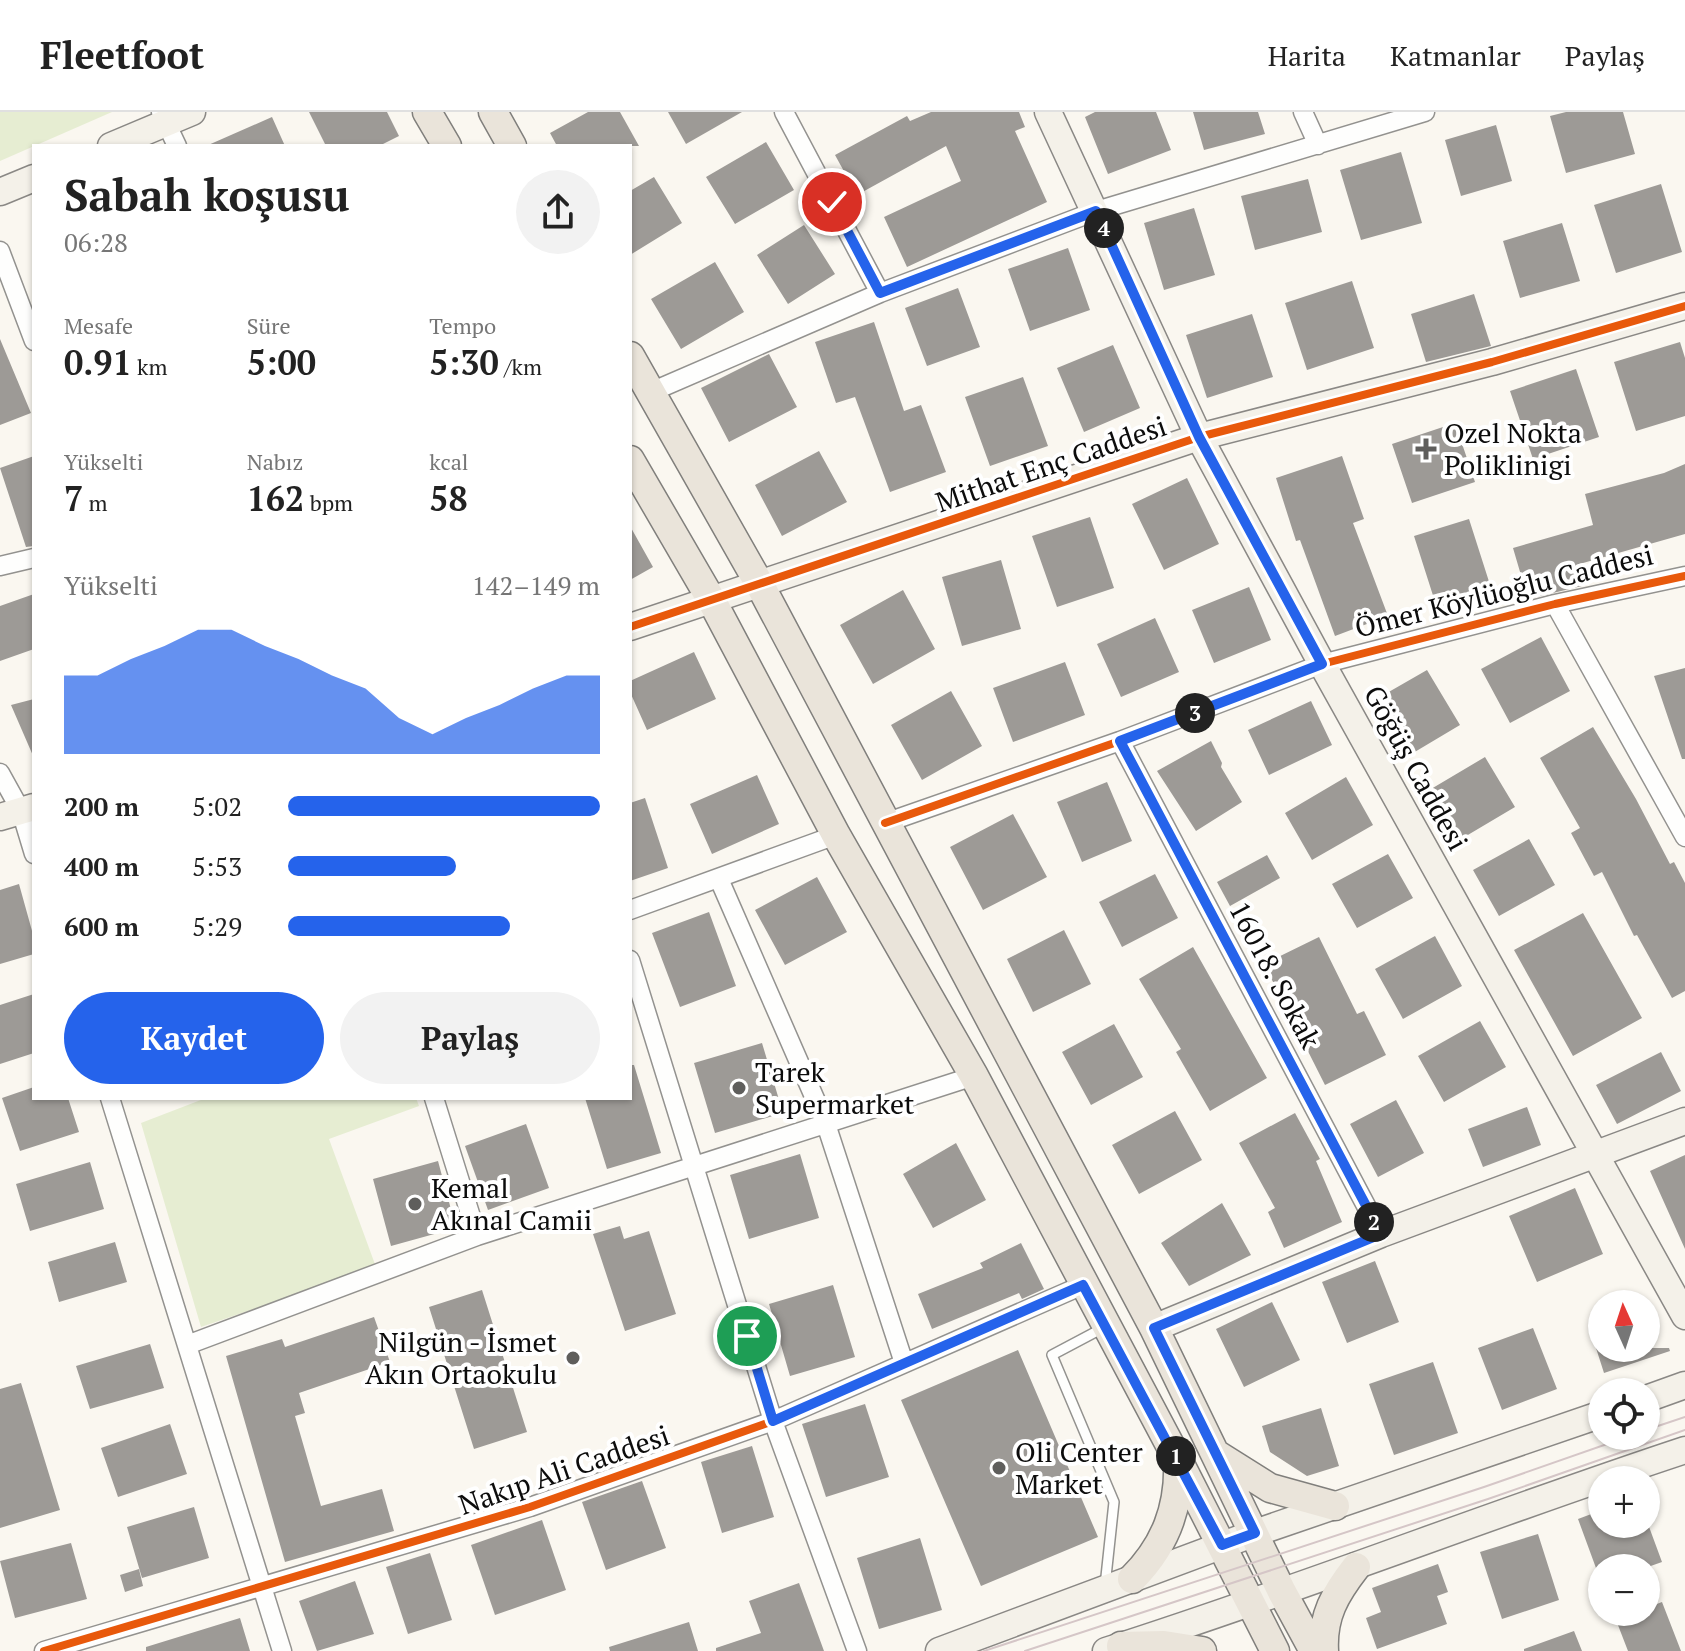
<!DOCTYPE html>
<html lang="tr">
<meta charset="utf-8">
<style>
body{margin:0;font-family:"PT Serif",serif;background:#f2f2f2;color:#222;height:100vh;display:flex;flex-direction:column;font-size:30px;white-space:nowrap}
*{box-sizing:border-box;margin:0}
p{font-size:26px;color:#767676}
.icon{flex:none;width:44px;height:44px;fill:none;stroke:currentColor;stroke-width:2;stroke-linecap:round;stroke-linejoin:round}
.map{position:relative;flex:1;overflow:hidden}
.side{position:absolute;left:32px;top:32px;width:600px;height:956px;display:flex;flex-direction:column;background:#fff;border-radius:0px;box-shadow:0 2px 6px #0004}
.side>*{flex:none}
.needle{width:52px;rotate:357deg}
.tools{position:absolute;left:1588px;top:1178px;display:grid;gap:16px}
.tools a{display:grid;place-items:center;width:72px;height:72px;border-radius:50%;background:#fff;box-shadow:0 2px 6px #0004;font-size:40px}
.pin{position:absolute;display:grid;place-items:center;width:68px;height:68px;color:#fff;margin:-34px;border:4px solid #fff;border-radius:50%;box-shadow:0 2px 8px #0007}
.km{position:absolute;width:40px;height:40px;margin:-20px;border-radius:50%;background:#222;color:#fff;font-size:22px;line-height:40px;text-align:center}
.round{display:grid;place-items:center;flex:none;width:84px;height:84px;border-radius:42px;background:#f2f2f2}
.summary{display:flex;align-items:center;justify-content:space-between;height:136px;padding:0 32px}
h1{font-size:44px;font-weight:800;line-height:60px}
.stats{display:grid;grid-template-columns:repeat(3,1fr);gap:12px;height:136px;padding:8px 32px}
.stats div{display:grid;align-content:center}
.stats b{font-size:34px;font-weight:800}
.stats small{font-size:22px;font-weight:400}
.stats p{font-size:22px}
.chart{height:224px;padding:16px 32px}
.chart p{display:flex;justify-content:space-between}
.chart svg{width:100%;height:144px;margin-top:8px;fill:#2563eb;opacity:.7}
.button{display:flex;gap:16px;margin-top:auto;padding:16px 32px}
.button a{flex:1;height:92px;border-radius:48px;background:#2563eb;color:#fff;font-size:32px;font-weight:800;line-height:92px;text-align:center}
.button a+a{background:#f2f2f2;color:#222}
ul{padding:0 32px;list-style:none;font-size:26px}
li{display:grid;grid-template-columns:128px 96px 1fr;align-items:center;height:60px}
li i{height:20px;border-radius:10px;background:#2563eb}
header{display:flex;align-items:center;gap:48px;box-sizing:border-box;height:112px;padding:0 40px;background:#fff;border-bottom:2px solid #e0e0e0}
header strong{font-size:38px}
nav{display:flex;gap:44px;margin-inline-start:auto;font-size:28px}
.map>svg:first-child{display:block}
</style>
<header>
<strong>Fleetfoot</strong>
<nav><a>Harita</a><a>Katmanlar</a><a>Paylaş</a></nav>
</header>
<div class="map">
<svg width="1685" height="1539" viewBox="0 0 1685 1539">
<rect width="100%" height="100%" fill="#faf7f0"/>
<!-- green -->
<path fill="#e6edd2" d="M0,0H112L0,49Z
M206,986H416L419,994L329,1027L376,1155L201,1215L141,1011Z"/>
<!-- building -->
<path fill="#9d9a96" d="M309,0H387L399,24L379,34H326Z
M588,0H620L639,34H557L550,21Z
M668,0H742L686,32Z
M931,0H1019L1025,15L1015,19L1047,90L907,155L884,105L961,69L946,34L857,83L835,43L907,4L910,9Z
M1095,0H1156L1171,38L1108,62L1085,5Z
M1193,0H1258L1265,22L1204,38Z
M1566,0H1623L1635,42L1566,61L1550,4Z
M272,5L285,34H206Z
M1496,13L1512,69L1461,84L1445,28Z
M766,30L794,78L735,112L706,65Z
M1401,40L1422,111L1361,128L1340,58Z
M654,65L682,111L630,143V79Z
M1308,67L1322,120L1255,138L1241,84Z
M1661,72L1682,140L1616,161L1594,93Z
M1194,96L1215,163L1164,178L1144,111Z
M1562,111L1580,169L1520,186L1503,129Z
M804,113L835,162L788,192L757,143Z
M1068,136L1090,198L1030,219L1008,157Z
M715,150L744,200L681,237L651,187Z
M1352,169L1374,236L1307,258L1285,191Z
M958,176L980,235L927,254L905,196Z
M1474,182L1491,234L1426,250L1411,202Z
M1252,202L1273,265L1207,286L1186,223Z
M874,210L904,299L921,293L946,360L890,380L855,285L836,291L815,230Z
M0,227L31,301L0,313Z
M1680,230L1685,246V304L1636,319L1614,250Z
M1113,233L1140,296L1084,320L1057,256Z
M769,242L797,295L729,330L701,276Z
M1576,257L1599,325L1533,347L1510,279Z
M1023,265L1048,334L990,354L965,285Z
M1455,311L1475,370L1412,391L1392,332Z
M819,339L847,390L782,424L755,373Z
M34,344V434L26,435L0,356Z
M1342,344L1364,407L1353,411L1388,504L1335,524L1300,428L1296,429L1276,366Z
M1685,352V422L1576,453L1582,474L1528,487L1513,436L1593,413L1585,382L1664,361Z
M1187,366L1219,432L1164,458L1132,392Z
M1090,405L1114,476L1057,495L1032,424Z
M1469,407L1492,479L1437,496L1414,424Z
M630,414L653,455L630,468Z
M1001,448L1021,517L962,534L942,465Z
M1249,475L1271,528L1214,551L1192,498Z
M903,478L935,537L873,572L840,513Z
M34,482V537L0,549V494Z
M1155,506L1179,560L1121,585L1097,532Z
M1541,525L1570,579L1510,611L1481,557Z
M694,540L716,587L647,618L630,580V569Z
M1065,550L1085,603L1013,630L993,576Z
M1685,556V647H1682L1654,564Z
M1427,558L1460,613L1413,641L1380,585Z
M951,579L982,634L922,668L891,613Z
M34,587V646L11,593Z
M1311,589L1332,633L1269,663L1248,618Z
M1593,615L1636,687L1670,752L1674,750L1685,771V879L1672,886L1637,823L1634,824L1602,760L1594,764L1571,721L1580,716L1540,646Z
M1211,629L1222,651L1221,655L1242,690L1196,719L1157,659Z
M1485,645L1515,695L1456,730L1426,680Z
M757,663L779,712L712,742L690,692Z
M1346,665L1373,713L1312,748L1285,701Z
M1107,670L1132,729L1082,750L1057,690Z
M645,686L668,756L630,769V691Z
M1013,702L1047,765L983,798L950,735Z
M1529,727L1555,773L1499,804L1473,758Z
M1388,742L1413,786L1357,816L1332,772Z
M1267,743L1280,766L1230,794L1217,770Z
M1155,762L1178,806L1122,835L1099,790Z
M817,765L847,820L785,853L755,798Z
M19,772L34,826V842L0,852V778Z
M709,800L736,874L680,895L652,821Z
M1583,801L1642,906L1573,944L1514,838Z
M1064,818L1091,872L1033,900L1007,847Z
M1435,824L1462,874L1403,907L1375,857Z
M1319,825L1357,902L1364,899L1386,943L1325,973L1264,852Z
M1193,835L1267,966L1210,999L1176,940L1181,937L1139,867Z
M34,882V941L0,952V893Z
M1480,909L1506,955L1444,990L1418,944Z
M1114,912L1143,965L1091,993L1062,940Z
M762,931L783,1001L715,1021L694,951Z
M1661,940L1681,979L1617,1012L1596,973Z
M630,953H634L661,1041L607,1057L585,986H630Z
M34,975V986H68L79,1020L20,1039L2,986Z
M1396,988L1424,1041L1378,1065L1350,1012Z
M1527,995L1541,1033L1483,1055L1468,1017Z
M1175,999L1202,1048L1139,1082L1112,1033Z
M1295,1001L1320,1047L1316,1049L1342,1110L1284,1136L1268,1100L1275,1096L1239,1031Z
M526,1012L549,1076L488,1098L465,1034Z
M956,1031L986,1088L933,1116L903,1062Z
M800,1042L819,1106L749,1127L730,1063Z
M1685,1043V1137L1650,1059Z
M438,1049L456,1116L391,1134L373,1067Z
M90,1050L104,1097L30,1119L16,1072Z
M1575,1076L1603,1142L1537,1170L1509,1104Z
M1222,1091L1251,1143L1189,1174L1161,1131Z
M620,1114L624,1127L649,1119L676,1202L625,1219L593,1122Z
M115,1130L127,1170L59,1190L48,1150Z
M1021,1131L1044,1177L1022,1187L1019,1181L932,1217L918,1182L983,1156L980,1151Z
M1375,1149L1399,1210L1347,1231L1322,1170Z
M833,1173L855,1245L790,1264L769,1192Z
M482,1178L527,1320L474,1337L429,1195Z
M1272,1190L1300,1248L1244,1275L1216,1217Z
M374,1205L390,1250L299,1281L305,1301L295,1304L321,1394L382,1377L394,1419L285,1450L226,1244L282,1227L285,1235Z
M1533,1216L1557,1277L1502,1298L1478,1236Z
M150,1232L164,1276L90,1297L76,1254Z
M1596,1236H1669L1670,1239L1604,1261Z
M1018,1238L1098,1425L981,1474L901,1288Z
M1433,1250L1458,1321L1394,1343L1369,1272Z
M21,1271L60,1398L0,1416V1277Z
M865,1292L889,1365L826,1385L802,1312Z
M1321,1296L1339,1354L1307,1364L1270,1340L1262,1314Z
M170,1312L187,1362L118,1385L101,1336Z
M752,1334L774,1405L722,1421L701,1350Z
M642,1369L666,1436L606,1458L582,1390Z
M194,1395L209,1446L142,1466L127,1415Z
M1602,1398V1412H1648L1662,1450L1645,1456H1596L1578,1407Z
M542,1408L566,1478L495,1503L471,1433Z
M1538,1422L1559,1488L1502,1507L1480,1440Z
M920,1426L942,1498L879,1517L857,1446Z
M71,1431L87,1487L15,1506L0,1449Z
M430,1441L452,1508L408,1522L386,1455Z
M1438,1452L1448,1480L1437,1484L1447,1512L1377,1537L1366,1506L1381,1500L1372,1476Z
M139,1457L143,1474L125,1480L120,1463Z
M355,1469L374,1522L317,1539L299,1489Z
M799,1471L824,1539H716V1536L761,1521L749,1489Z
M1662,1490L1681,1539H1628L1616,1508L1636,1500H1646V1496Z
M240,1506L250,1539H146V1535Z
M689,1510L698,1539H610L609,1535Z
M1574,1519L1582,1539H1524V1537Z"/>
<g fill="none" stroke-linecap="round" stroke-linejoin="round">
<defs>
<path id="lane" d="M1103,1216L1052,1243L1114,1390L1105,1474"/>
<path id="street" d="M161,0L177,34
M784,0L880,181
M1303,0L1318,33
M0,139L34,229
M651,280L880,181L1096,99L1425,0
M0,454L34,446
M1555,492L1685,725
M1120,629L1381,1122
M0,661L21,699L34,742
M885,711L1120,629L1322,552L1555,492L1685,464
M719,767L826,1012L904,1251
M630,798L836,723
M630,848L773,1309L857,1539
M110,986L282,1539
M434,986L477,1124
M187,1233L477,1124L974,964
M44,1539L530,1395L773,1309L1083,1173"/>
<path id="secondary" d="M1048,0L1199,325L1322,552L1685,1204
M111,34L192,0
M0,80L34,66
M630,515L1199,325L1492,250L1685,194
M0,705L34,695
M1154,1216L1381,1122L1685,1009
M1646,1287L1685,1273
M939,1539L1255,1421L1602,1302
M1106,1539C1301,1477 1491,1402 1685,1338"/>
<path id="primary" d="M427,0L447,34
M493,0L512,34
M630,244L760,473L1154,1216L1282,1480L1314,1539
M630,348L712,489L836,723L974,964L1178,1348L1275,1539
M1216,1342L1270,1376L1335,1394
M1132,1467C1165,1434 1180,1396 1178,1349
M1121,1534L1164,1533L1202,1539
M1324,1539C1322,1504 1335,1482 1356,1455"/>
</defs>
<!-- lane casing -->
<use href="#lane" stroke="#93928f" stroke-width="12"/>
<!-- street casing -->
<use href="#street" stroke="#93928f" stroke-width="21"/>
<!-- secondary casing -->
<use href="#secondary" stroke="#8a8885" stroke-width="29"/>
<!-- primary casing -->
<use href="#primary" stroke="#807f7c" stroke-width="31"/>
<!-- lane -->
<use href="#lane" stroke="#fefefd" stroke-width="9"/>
<!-- street -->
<use href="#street" stroke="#fefefd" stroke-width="18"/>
<!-- secondary -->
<use href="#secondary" stroke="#f4f1e9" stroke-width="26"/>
<!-- primary -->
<use href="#primary" stroke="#eae4da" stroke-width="28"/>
<!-- tram -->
<path stroke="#d5c6c7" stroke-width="2" d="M1646,1318L1685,1305
M984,1539L1484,1375L1630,1324
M1025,1539L1488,1387L1685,1318"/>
<defs>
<path id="cycleway" d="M630,515L1199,325L1492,250L1685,194
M885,711L1120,629L1322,552L1555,492L1685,464
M44,1539L530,1395L773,1309L1083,1173"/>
</defs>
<!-- cycleway casing -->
<use href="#cycleway" stroke="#fff" stroke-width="13"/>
<!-- cycleway -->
<use href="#cycleway" stroke="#e8590c" stroke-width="8"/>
</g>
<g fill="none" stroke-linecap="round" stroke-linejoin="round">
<defs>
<path id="route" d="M747,1224L773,1309L1083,1173L1222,1433L1255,1421L1154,1216L1381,1122L1120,629L1322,552L1199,325L1096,99L880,181L832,90"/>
</defs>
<!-- route casing -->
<use href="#route" stroke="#fff" stroke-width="16"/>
<!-- route -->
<use href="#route" stroke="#2563eb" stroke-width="10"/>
</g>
<!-- markers -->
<g fill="#5f5e5c" stroke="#fff" stroke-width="3">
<path d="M1422 325h8v8h8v8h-8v8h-8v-8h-8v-8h8z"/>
<circle cx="739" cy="976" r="8"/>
<circle cx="415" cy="1092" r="8"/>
<circle cx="573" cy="1246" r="8"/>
<circle cx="999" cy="1356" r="8"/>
</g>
<g text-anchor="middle" stroke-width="8" stroke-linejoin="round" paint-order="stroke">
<!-- poi labels -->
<g font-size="28" fill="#0c0c0c" stroke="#fff" text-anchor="start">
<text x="1444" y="331">Ozel Nokta<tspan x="1444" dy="32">Poliklinigi</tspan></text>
<text x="755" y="970">Tarek<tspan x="755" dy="32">Supermarket</tspan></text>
<text x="431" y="1086">Kemal<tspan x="431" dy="32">Akınal Camii</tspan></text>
<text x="557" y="1240" text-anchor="end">Nilgün - İsmet<tspan x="557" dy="32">Akın Ortaokulu</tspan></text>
<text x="1015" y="1350">Oli Center<tspan x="1015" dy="32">Market</tspan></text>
</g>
<!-- street labels -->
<g font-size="28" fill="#0c0c0c" stroke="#fff">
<text transform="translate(1051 352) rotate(-19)" y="10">Mithat Enç Caddesi</text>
<text transform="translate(1504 479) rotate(-14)" y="10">Ömer Köylüoğlu Caddesi</text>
<text transform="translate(1416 656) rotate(61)" y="10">Göğüş Caddesi</text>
<text transform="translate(1275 863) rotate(62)" y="10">16018. Sokak</text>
<text transform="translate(564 1358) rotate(-19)" y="10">Nakıp Ali Caddesi</text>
</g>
</g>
</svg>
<div class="tools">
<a><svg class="needle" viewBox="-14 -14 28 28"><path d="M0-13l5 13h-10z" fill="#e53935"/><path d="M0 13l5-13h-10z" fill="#767676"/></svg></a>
<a><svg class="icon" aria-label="locate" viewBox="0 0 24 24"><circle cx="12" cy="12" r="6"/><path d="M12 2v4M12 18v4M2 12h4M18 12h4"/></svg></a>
<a>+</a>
<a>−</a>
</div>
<div class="pin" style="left:747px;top:1224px;background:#1e9e55"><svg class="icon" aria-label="arrive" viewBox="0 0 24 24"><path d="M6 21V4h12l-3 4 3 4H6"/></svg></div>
<div class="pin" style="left:832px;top:90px;background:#d93025"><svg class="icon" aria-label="check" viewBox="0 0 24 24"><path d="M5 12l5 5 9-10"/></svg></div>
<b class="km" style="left:1176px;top:1344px">1</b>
<b class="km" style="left:1374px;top:1110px">2</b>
<b class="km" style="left:1195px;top:601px">3</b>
<b class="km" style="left:1104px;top:116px">4</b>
<section class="side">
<div class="summary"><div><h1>Sabah koşusu</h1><p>06:28</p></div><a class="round"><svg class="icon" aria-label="share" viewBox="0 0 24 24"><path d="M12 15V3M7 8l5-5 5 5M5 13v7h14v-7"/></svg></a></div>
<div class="stats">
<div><p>Mesafe</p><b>0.91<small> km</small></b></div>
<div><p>Süre</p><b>5:00</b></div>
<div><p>Tempo</p><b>5:30<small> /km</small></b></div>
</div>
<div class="stats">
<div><p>Yükselti</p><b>7<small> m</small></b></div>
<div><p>Nabız</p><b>162<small> bpm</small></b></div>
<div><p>kcal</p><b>58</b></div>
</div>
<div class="chart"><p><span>Yükselti</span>142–149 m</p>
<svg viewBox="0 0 160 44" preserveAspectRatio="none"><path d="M0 44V20L10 20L20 15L30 11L40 6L50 6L60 11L70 15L80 20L90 24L100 33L110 38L120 33L130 29L140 24L150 20L160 20V44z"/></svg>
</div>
<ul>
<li><b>200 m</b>5:02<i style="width:100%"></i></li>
<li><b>400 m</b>5:53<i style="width:54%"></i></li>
<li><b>600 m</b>5:29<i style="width:71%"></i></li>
</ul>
<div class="button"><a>Kaydet</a><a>Paylaş</a></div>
</section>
</div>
